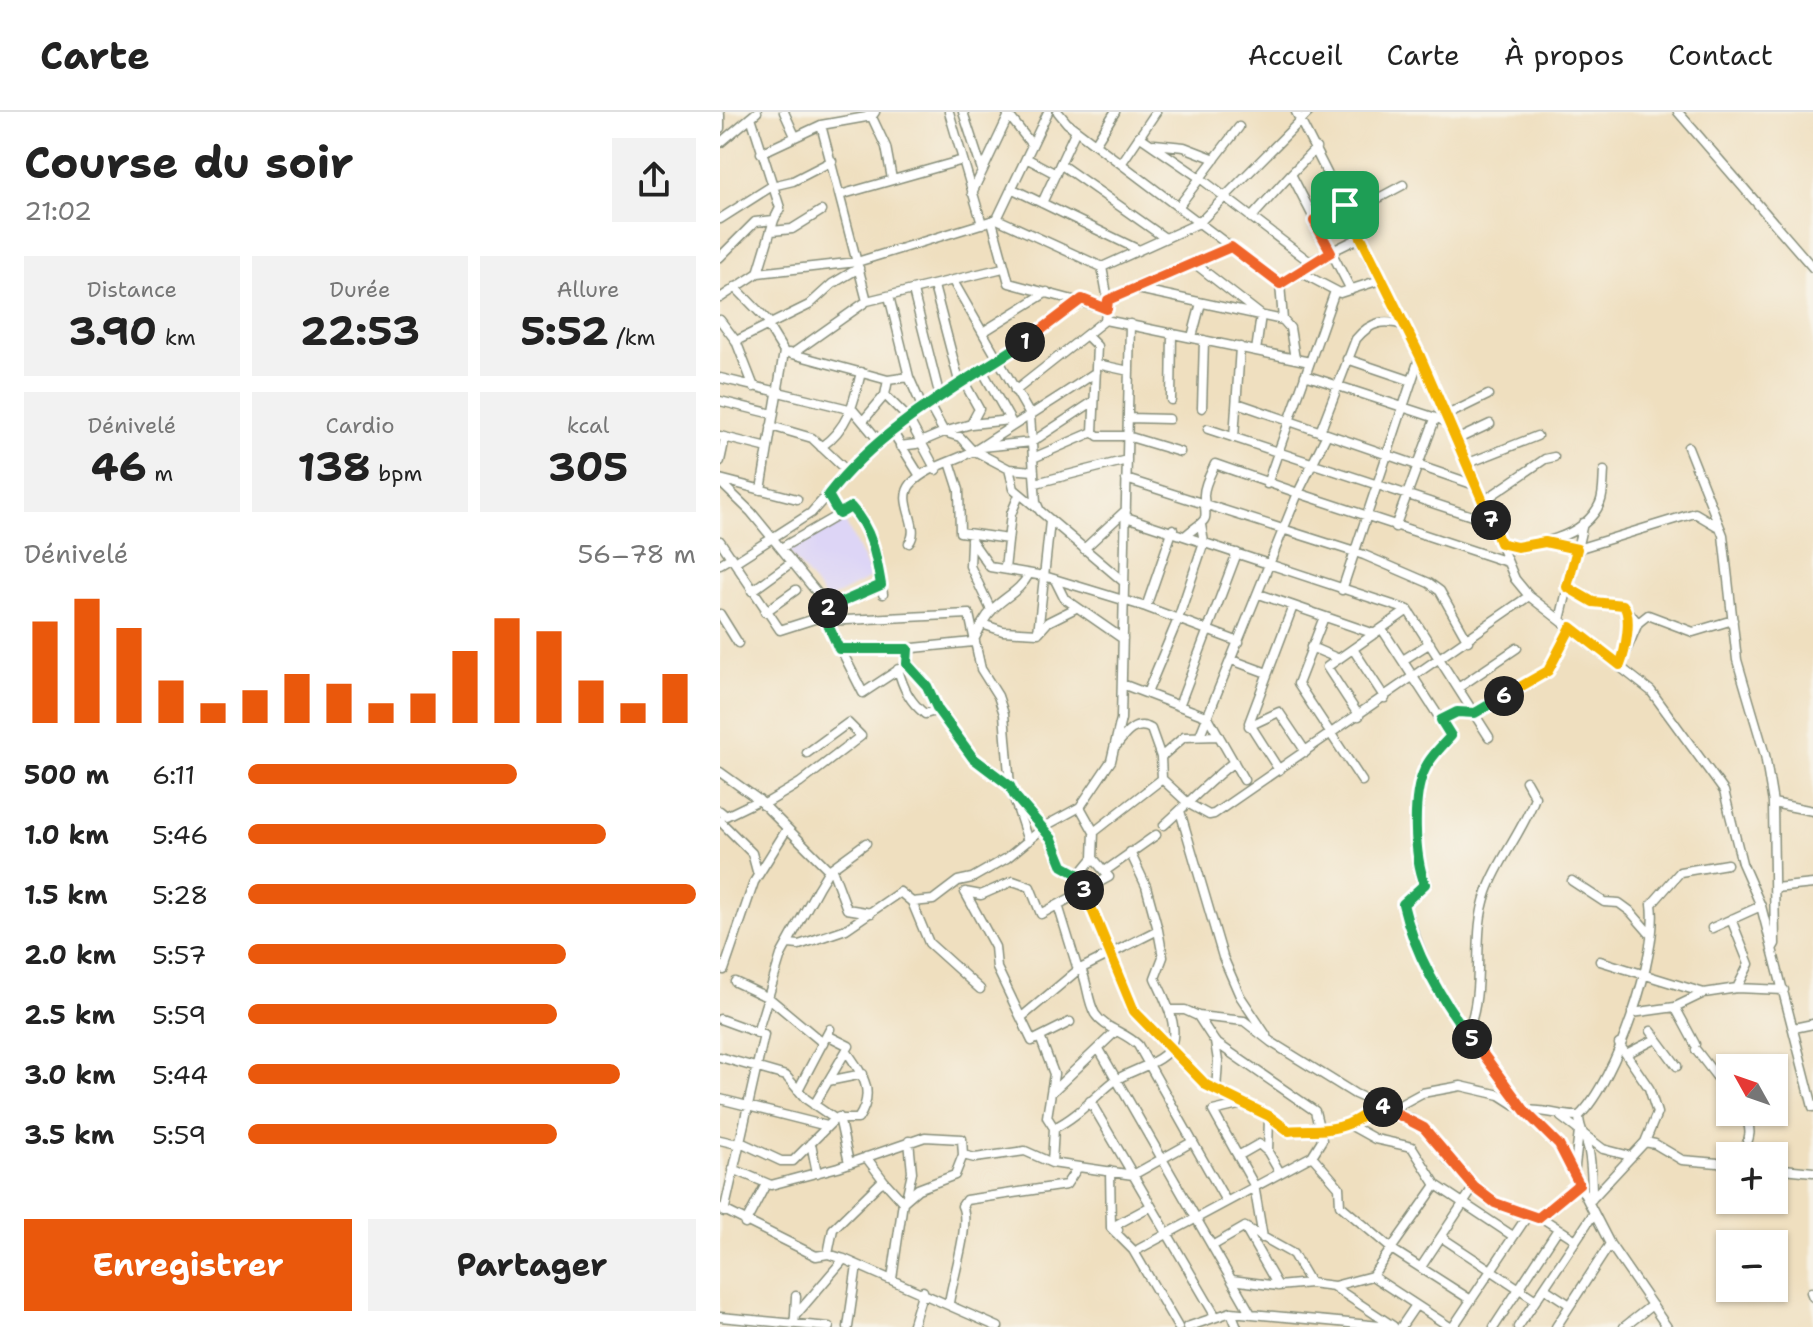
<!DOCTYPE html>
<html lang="fr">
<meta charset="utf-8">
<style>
body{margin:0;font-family:"Shantell Sans",sans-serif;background:#f2f2f2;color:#222;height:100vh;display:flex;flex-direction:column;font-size:30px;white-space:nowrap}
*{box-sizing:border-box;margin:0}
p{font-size:26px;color:#767676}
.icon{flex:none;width:44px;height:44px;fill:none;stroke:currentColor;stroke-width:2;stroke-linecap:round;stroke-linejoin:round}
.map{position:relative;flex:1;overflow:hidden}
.side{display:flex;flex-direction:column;background:#fff;width:720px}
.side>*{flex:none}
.needle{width:52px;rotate:310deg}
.tools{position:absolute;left:996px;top:942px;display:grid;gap:16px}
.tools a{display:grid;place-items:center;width:72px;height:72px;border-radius:0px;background:#fff;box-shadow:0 2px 6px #0004;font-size:40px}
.pin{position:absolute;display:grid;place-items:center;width:68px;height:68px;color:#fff;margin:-34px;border-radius:16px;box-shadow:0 4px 12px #0006}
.km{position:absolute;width:40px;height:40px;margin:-20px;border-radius:50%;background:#222;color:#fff;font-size:22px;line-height:40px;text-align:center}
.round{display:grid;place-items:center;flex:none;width:84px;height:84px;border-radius:0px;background:#f2f2f2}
.summary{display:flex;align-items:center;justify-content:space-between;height:136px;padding:0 24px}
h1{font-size:44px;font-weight:700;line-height:60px}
.figures{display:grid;grid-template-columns:repeat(3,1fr);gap:12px;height:136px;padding:8px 24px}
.figures div{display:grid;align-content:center;border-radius:0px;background:#f2f2f2;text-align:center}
.figures b{font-size:40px;font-weight:700}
.figures small{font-size:22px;font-weight:400}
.figures p{font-size:22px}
.chart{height:224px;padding:16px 24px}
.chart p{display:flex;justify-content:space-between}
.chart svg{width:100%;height:144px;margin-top:8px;stroke:#ea580c;stroke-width:6}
.action{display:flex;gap:16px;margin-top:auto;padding:16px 24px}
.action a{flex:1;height:92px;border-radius:0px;background:#ea580c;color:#fff;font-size:32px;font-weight:700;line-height:92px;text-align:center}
.action a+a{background:#f2f2f2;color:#222}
ul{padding:0 24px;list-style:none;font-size:26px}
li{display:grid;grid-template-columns:128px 96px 1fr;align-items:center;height:60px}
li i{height:20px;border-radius:10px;background:#ea580c}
header{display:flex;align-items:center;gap:48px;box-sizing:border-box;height:112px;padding:0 40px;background:#fff;border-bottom:2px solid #e0e0e0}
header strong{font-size:38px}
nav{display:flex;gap:44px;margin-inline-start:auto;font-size:28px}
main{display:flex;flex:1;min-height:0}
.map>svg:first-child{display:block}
</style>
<header>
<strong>Carte</strong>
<nav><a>Accueil</a><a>Carte</a><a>À propos</a><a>Contact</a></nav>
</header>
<main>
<section class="side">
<div class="summary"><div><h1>Course du soir</h1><p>21:02</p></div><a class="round"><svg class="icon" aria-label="share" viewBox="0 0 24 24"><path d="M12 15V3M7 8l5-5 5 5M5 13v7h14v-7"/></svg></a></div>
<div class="figures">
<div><p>Distance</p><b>3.90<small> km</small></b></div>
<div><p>Durée</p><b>22:53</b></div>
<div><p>Allure</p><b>5:52<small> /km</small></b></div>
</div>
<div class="figures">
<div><p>Dénivelé</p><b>46<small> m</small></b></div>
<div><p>Cardio</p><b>138<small> bpm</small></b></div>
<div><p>kcal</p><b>305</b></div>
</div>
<div class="chart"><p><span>Dénivelé</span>56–78 m</p>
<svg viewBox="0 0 160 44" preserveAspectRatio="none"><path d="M5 44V13M15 44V6M25 44V15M35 44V31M45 44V38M55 44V34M65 44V29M75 44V32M85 44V38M95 44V35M105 44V22M115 44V12M125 44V16M135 44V31M145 44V38M155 44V29"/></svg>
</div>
<ul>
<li><b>500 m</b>6:11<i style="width:60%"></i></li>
<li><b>1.0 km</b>5:46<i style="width:80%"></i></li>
<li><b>1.5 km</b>5:28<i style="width:100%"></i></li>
<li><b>2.0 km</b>5:57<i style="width:71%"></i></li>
<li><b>2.5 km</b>5:59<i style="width:69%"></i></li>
<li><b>3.0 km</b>5:44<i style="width:83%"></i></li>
<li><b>3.5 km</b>5:59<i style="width:69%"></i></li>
</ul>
<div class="action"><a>Enregistrer</a><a>Partager</a></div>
</section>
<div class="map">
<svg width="1093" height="1215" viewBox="0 0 1093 1215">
<rect width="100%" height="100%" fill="#f7f3e8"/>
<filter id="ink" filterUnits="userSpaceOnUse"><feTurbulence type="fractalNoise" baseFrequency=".0125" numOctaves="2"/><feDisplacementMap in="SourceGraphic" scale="16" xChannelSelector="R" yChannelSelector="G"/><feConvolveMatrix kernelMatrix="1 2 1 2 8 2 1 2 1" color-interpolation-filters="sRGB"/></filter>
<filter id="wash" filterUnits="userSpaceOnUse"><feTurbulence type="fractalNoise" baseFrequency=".006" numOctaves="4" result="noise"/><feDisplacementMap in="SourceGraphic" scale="32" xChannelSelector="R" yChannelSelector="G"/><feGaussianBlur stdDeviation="1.8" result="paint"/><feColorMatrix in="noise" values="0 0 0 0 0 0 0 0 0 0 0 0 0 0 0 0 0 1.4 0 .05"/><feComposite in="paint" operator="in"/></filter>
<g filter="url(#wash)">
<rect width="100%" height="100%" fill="#efdfbf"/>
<!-- built -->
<path fill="#ddd5f6" d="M123,405L152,465L107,488L65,435Z"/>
</g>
<g filter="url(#ink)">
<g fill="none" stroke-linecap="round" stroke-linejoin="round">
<defs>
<path id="minor" d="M64,0L75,24
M229,0L262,112
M243,0L262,58
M338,0L347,11L560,172L563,208
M576,0L700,244L795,467L809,484L931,579L1004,679L1022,751L1041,794L1093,995
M958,0L1093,156
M150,1L166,35L172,67
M287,1L312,33
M0,3V16
M101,13L147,189
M419,24L480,66L590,150
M0,31L37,0
M375,32L395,0
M434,32L464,35L495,47
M596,36L571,62L631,178
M41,41L101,13L152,4L155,0
M306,46L336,62
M340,52L445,126
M401,52L436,0
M293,77L419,138
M252,81L289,3
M120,83L243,48
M322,91L356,18
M458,95L519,15
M629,102L683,73
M531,106L571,62
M0,107L52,74L73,69L112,49
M277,107L382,155L479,111L589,0
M272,109L289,171L387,197
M594,109L625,93
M52,119L72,117L101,99
M0,145L35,110L54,108L60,96L31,5
M474,151L541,203L536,239
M578,159L620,181L663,167
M38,161L54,108
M233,169L310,303L316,390L320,399L405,471
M560,172L590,150L641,125
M214,174L240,273
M15,175L51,212
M413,176L563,208L570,216L575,247
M193,179L220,285
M169,184L189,265L203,297
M0,186L38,161L137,150L277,107L328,0
M388,188L511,135
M0,208L16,229L34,275
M385,208L590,250
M263,220L327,180
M366,223L377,234L373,320
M472,225L481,191
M16,229L89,193L112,172L139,156
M69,241L168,268L189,265
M72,242L147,189L283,156
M627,247L692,269
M377,252L409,259
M262,258L293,313
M585,263L728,310
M0,266L133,298L159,329
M295,279L385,208L388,188L382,155
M165,283L188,306L216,358
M451,288L452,221
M0,289L53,302
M517,291L755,373
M209,293L224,320L251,312L259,297L244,270
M482,296L484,228
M725,304L768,283
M408,306L449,307
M143,309L165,283L168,268
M251,312L290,308
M51,314L92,326L127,359
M488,317L773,411
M172,319L200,364
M600,320L636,227C651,209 665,207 686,214
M607,322L578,381L787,450
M0,324L48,336
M514,326L520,235
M736,328L770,312
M180,334L196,332L224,320L240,325L251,337L289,357L294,377L317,396
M101,335C128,316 134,291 141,260
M261,335L312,330L374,289
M968,335L1003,423L1017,548L1045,643L1053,691L1055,832L1052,837
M313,346L373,320L378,324H407L460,340
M0,349L5,326
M230,350L239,378L240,420L288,427
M746,352L817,324
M289,357L314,359
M0,367L77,387
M406,367L644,443L709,471L720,479L748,529
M0,370L31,400L108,494L110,502L60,518L0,429
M316,371L407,348
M547,372L615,179
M41,378L64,240L48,214
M762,390L825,347L834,345
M406,405L688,498
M675,415L715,307
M466,423C488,405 487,412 484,385C483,375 491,361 495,352L578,381L480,623
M251,428L270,455L324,464L426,495L453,417
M251,430L250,454L271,498
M826,430L857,437L863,411
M189,431C202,414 176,390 191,372C208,353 242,348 262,334C299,309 339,286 376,260
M780,431C812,438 865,425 880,391C884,382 883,369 884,359
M61,436L132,395C154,422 157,450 163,482
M364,437L406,398
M15,450L91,401L142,344L188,306L320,220L362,187
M0,452L12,445
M285,457L291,402L299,383
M309,462C297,485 277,485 262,512L283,519L318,521
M335,468L344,486L403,527
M847,475L873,490L903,493L918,511
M622,478L700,244
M32,479L72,450
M539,482L655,522
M108,494L161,473
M426,495L519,530
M45,500L76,478
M0,502L18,531
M104,504L143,581L187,552
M604,505L578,572L642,669
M840,508L857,437L975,401L997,414
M106,509L249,502L261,557L278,584L284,602L290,674L308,729
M662,517L721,608L737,600L755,601L828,559L851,515
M319,520L328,510L356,496
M318,521L330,409
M591,535L619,547
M907,535L908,498
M119,537L174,538L253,530L262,512
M633,537L665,586
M512,548L547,561
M683,548L710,531
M187,552L207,574L218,598
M900,553L918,511L928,503L973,520L1013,508
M178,557C183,576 190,590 205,602L218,598L253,646L290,674
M402,572L488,605L524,668
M738,576L797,536
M427,581L458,507L484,430L481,413
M459,594L517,441
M639,604L607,555L688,498L769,625
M721,608L731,624C722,634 709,646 704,659C693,684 694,747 705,772L683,792L707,856L730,898L805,999L839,1033L890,1132L947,1215
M529,614L559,600L586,640
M397,633C405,622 416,608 431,617L441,645L442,667L469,692L489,703L494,702L809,484
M441,645L464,625L499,624
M559,658L529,611L573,494
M0,660L39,688L109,758
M297,687L332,727L343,754L359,763L367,776
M1053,691L1093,699
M43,693L80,671L141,624L128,611L87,641
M0,699L6,704L39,688
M460,699L503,845L520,884L546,923
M0,709L32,741L38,763
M444,713C468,692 487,670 514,650
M374,720L442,667
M112,757L127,797L151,801
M385,759L436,723
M359,763L373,746
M852,769L884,790L899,791L910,799L930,822
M1055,776L1093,772
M363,779L414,899L478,965L522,992
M245,780L261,783L293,769L310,775L321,802L389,765L373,746L374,720L360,695
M245,780L275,835L277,856L312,929L350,910
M192,790L209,831L260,877
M338,793L358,858
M1011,807L1029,852L1017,876
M992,816L1041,794
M69,832L79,833L126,817L180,780L192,790L213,788L238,769L252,766L287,746L327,713L360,695L391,649L401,607L410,212
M880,849L984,881L1017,876L1064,878
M361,857C368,871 367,888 375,902C385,917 405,920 418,933L506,1089
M4,858L34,770L67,717
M15,870L49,886L103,931
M955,895L975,932
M912,901L955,895L984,881
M303,904L358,858L438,818L426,774L410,740
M478,904L524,909L551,930L635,982L691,1007L715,1027L727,1047L754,1075L775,1091L818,1106L859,1072
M0,907L44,923L4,1100
M1074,916L1093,912
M931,919L957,954
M37,921L61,843L98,776L109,758L146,731
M747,921C767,875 750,826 767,780C779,746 804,718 815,685L806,669
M320,925L334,962L327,1005L334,1016L332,1051
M495,930L498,949L496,978
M899,932L929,976L937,1001L925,1030
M379,937L531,1202
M976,938L1010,982
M906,942L936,927
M0,945L66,964L86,987L115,1007
M108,969L143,962
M78,978L110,917
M332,980L396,919
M0,987L107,1014
M370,989L496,1205
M94,993L129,934L107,923
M549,1004L548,1040L559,1059
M859,1004C859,1017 865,1023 868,1035C872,1052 872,1070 872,1087
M119,1005L129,1051
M841,1005L883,1037L910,1044
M628,1012L661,994H678L702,981L741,974L780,983L805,999C823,996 840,1005 859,1004C896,969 939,841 932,792L960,760L1007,752
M334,1016C357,1005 373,986 393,970C408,959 430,955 444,943C466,923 444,886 435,866L443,845L438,818
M0,1028L17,1032
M18,1029L61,1049H73L115,1007H138C156,980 143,963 127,940
M91,1031L97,1061
M518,1044L539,1032L548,1040
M592,1044L619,1075L620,1093L673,1138L751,1188
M1021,1044C1030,1027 1034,1017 1022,1000
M146,1045L164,1069
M1054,1056L1093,1060
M13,1057L51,1073L118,1055L205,1025L242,1027L243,1043L255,1046L305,1039L332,1051L413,1063L472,1030
M390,1059L391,1116L413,1138L458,1215
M854,1062L859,1020
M186,1087L192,1060L189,1029
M869,1090L925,1030L935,1032L962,1048L1010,1052
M0,1096L96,1144L108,1142L124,1147L278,1215
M819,1104L856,1128
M25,1112L46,1072
M525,1115L573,1142L590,1171
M525,1116L558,1174
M398,1118L394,1114L431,1094
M721,1125L816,1188
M543,1126L534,1073L493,999L523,992L549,1004L569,1019H603L628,1012L655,1027L692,1035L716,1073
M492,1134L525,1115
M419,1137L592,1044L602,1028L595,999L495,930L478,904L465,898H450
M108,1142L113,1117L159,1072L164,1069L183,1090
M701,1155L754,1075
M652,1164L730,1215
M172,1167L183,1090L198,1077L235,1063L243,1043
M512,1168L558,1174L590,1171L614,1174L652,1164L716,1073L793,1124
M614,1175L673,1214
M824,1176L850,1193
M1091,1180L1093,1185
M229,1191C232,1168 251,1112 242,1094L246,1088L346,1073L358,1055
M511,1200L517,1215
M75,1203L76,1184
M0,1205L109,1215
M74,1211L75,1204L124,1147
M128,1215L137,1153
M192,1215L203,1179
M467,1215L511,1200L671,1215
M681,1215L696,1193
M733,1215L808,1103
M774,1215L838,1117
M798,1215L874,1101
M836,1215L890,1132
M904,1215L932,1193"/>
</defs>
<!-- minor casing -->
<use href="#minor" stroke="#878e7a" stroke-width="11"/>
<!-- minor -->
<use href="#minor" stroke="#fff" stroke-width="8"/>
</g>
</g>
<g fill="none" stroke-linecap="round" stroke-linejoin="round" filter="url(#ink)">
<defs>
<path id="split-1" d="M305,230L362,187L387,197L388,188L511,135L560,172L611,140L594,109L625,93"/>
<path id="split-2" d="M108,496L161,473C156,443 152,418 131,395L119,402L108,383C160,316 235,276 305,230"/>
<path id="split-3" d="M108,496L110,502L104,504L119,537H188L187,552L207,574L218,598L253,646L290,674L294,683L332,727L343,754L359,763L367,776L364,778"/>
<path id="split-4" d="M364,778L414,899L486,973L549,1004L569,1019C589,1017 609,1020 628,1012C640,1007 650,997 663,995"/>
<path id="split-5" d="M663,995L704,1016L754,1075L775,1091L818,1106L859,1072L839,1033L805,999L752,927"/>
<path id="split-6" d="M752,927C721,889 694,840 683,792L705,772C694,745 692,685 704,659C709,646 722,634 731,624L721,608L737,600L755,601L784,584"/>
<path id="split-7" d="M771,408L780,431L797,435L825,430L857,437L847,475L873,490L903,493C913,504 905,540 900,553L851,515L828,559L784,584"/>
<path id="split-8" d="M625,93L700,244L771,408"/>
</defs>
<!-- split-1 casing -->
<use href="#split-1" stroke="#fff" stroke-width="16"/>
<!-- split-2 casing -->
<use href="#split-2" stroke="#fff" stroke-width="16"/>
<!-- split-3 casing -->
<use href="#split-3" stroke="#fff" stroke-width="16"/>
<!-- split-4 casing -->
<use href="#split-4" stroke="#fff" stroke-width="16"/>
<!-- split-5 casing -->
<use href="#split-5" stroke="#fff" stroke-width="16"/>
<!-- split-6 casing -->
<use href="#split-6" stroke="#fff" stroke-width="16"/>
<!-- split-7 casing -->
<use href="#split-7" stroke="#fff" stroke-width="16"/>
<!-- split-8 casing -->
<use href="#split-8" stroke="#fff" stroke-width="16"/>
<!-- split-1 -->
<use href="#split-1" stroke="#f0652b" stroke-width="10"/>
<!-- split-2 -->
<use href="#split-2" stroke="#22a559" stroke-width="10"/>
<!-- split-3 -->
<use href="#split-3" stroke="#22a559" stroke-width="10"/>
<!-- split-4 -->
<use href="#split-4" stroke="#f5b400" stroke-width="10"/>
<!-- split-5 -->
<use href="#split-5" stroke="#f0652b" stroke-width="10"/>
<!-- split-6 -->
<use href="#split-6" stroke="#22a559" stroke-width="10"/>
<!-- split-7 -->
<use href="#split-7" stroke="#f5b400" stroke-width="10"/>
<!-- split-8 -->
<use href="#split-8" stroke="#f5b400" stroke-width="10"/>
</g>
</svg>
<div class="tools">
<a><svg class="needle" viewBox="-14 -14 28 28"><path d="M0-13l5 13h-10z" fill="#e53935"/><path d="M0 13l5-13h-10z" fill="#767676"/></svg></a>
<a>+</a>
<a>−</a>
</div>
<div class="pin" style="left:625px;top:93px;background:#1e9e55"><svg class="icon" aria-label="arrive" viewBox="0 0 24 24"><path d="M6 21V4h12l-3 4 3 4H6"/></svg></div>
<b class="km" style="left:305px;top:230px">1</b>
<b class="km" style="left:108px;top:496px">2</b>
<b class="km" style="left:364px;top:778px">3</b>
<b class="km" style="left:663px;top:995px">4</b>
<b class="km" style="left:752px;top:927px">5</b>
<b class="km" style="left:784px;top:584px">6</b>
<b class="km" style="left:771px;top:408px">7</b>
</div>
</main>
